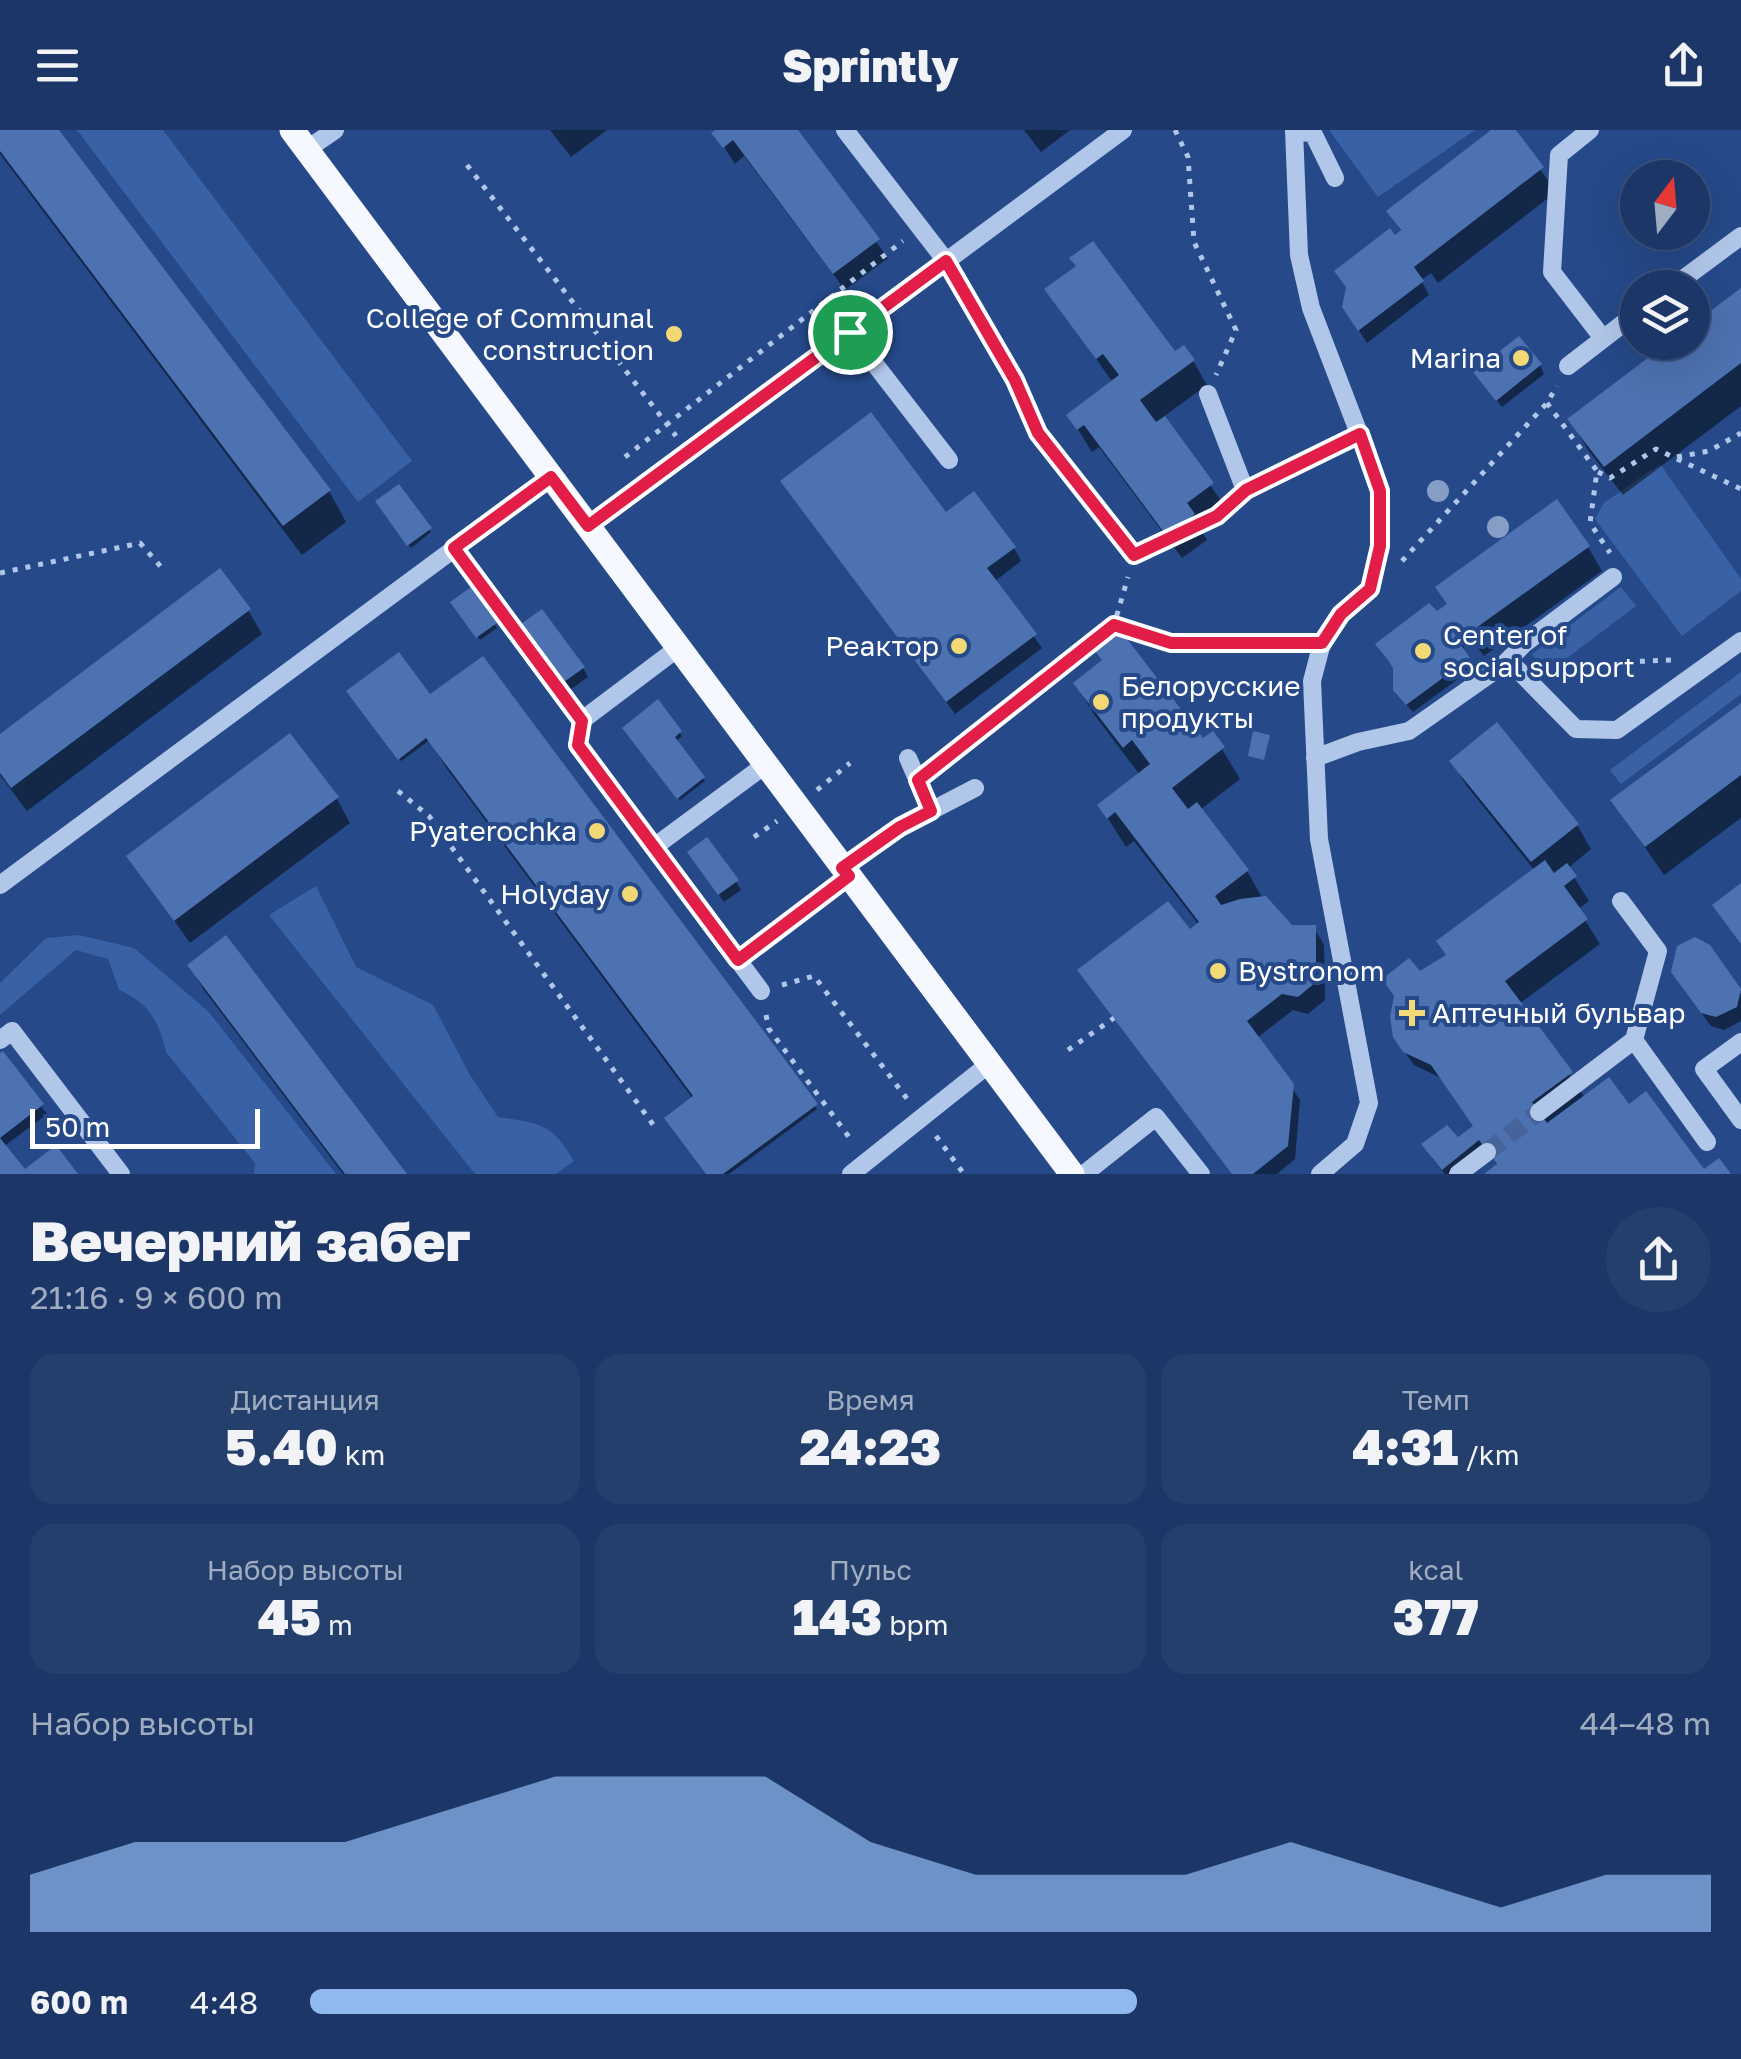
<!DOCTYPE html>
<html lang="ru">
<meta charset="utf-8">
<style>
body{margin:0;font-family:"Golos Text",sans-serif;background:#253f6d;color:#f1f3f6;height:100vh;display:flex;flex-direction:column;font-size:38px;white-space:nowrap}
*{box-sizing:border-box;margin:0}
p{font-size:32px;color:#a0acc0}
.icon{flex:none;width:55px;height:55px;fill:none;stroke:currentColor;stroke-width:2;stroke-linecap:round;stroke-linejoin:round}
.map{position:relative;height:1044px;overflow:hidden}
.panel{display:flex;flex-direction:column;background:#1c3767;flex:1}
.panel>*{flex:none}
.needle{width:65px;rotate:16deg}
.controls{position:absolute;left:1620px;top:30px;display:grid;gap:20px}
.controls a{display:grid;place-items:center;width:90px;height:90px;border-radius:50%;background:#1c3767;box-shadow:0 10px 40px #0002,0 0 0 2px #3a517b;font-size:50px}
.scale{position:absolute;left:30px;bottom:25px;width:230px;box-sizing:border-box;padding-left:10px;border:5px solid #fff;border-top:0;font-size:28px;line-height:35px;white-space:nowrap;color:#fff;-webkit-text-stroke:8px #254989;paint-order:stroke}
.pin{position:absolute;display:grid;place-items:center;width:85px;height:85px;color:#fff;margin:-42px;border:5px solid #fff;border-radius:50%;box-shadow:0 2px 10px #0007}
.round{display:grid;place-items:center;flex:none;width:105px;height:105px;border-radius:52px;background:#253f6d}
.summary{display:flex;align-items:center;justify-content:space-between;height:170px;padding:0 30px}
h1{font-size:55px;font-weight:800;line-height:75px}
.stats{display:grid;grid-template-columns:repeat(3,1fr);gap:15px;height:170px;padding:10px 30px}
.stats div{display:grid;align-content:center;border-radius:25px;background:#253f6d;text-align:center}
.stats b{font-size:50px;font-weight:800}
.stats small{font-size:28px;font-weight:400}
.stats p{font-size:28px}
.chart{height:280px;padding:20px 30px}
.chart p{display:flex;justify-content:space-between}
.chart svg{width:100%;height:180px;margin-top:10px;fill:#90b9f0;opacity:.7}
ul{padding:0 30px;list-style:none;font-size:32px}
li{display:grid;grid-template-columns:160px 120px 1fr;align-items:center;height:75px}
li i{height:25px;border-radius:12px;background:#90b9f0}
header{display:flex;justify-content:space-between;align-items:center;height:130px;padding:0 30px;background:#1c3767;font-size:45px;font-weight:800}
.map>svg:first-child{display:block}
</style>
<header><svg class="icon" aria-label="menu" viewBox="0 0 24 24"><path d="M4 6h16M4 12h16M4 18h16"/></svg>Sprintly<svg class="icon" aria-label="share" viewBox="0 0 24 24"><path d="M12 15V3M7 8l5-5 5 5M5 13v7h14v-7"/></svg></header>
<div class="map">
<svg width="1741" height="1044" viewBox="0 0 1741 1044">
<rect width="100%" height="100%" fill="#254989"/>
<!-- green -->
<path fill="#3962a6" d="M77,0H163L412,331L358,372Z
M1329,0H1475L1378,67Z
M1660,334L1741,449V461L1682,506L1595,389L1604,373Z
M1621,457L1636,476L1546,544L1532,524Z
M1741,542V564L1621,654L1610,640Z
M316,756L356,837L433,875L470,945L498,987C539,993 552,993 574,1031L556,1044H475L269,785Z
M79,805L134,818L208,881L336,1044H254L255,1033L166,922C159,891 149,873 119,860L108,829L76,820L0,885V853L46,808Z"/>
<!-- shadow -->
<path fill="#0007" d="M0,0H56L329,361L346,392L302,425L0,24Z
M550,0H607L571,27Z
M719,0H794L888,128L845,160L744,26L735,34L715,3Z
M1024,0H1070L1041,22Z
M1495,0H1513L1556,62L1438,153L1431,143L1421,150L1429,165L1367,213L1353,191L1395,108L1402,103L1389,81Z
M1048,160L1193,231L1207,255L1163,287L1226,378L1200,398L1207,410L1182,428L1099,317L1092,322L1069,285L1113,253Z
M1741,161V276L1623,365L1588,320L1571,290L1692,212Z
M1540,235L1544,244L1502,277L1481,251Z
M398,358L431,402L411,418L378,372Z
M791,364L945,385L1014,418L1021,431L994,452L1042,518L955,584Z
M1588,417L1602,441L1484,526L1473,511L1461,520L1473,538L1413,582L1401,569L1436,484Z
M470,460L497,498L480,510L453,473Z
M248,480L262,504L27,681L0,645V607Z
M529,503L583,538L588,547L571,559Z
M482,529L817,979L729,1044H708L693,969L447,639L430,610L401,631L350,561L436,576Z
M1076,553L1222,619L1240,649L1200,680L1247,741L1263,769L1291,797L1314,798L1324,815L1325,870L1308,884L1293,880L1257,908L1300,970L1295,1029L1277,1044H1233L1189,802L1199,795L1134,711L1126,717L1100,676L1140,645L1093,583Z
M657,573L682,606L675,612L705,651L680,670L625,598Z
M1741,576V688L1664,745L1613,671Z
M1452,631L1577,695L1591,719L1568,738L1589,771L1578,779L1600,814L1519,874L1585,968L1628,978L1703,1043L1728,1044H1488L1498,1037L1489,1022L1460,1044H1445L1432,1028L1475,998L1441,948L1414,935L1404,921L1419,845L1448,827L1535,741L1466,655Z
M337,669L350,693L190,813L129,726Z
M695,731L736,752L741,760L724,772Z
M1708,817L1741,864V891L1724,900L1711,896L1682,856Z
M190,836L404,1044H343L204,860Z
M0,926L47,984L3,1017L24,1043L75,1044H0Z"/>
<!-- building -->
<path fill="#4d72b1" d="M0,0H59L331,360L283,396L0,21Z
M715,0H798L880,109L833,144L733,10L723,18L711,3Z
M1491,0H1516L1544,37L1414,137L1424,151L1358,201L1342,177L1346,157L1334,141L1390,98L1395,105L1401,100L1386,81Z
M1093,111L1175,221L1184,215L1195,230L1140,270L1156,292L1165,286L1214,353L1187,373L1195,384L1166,405L1084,295L1077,300L1066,285L1119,245L1103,224L1096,229L1044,159L1076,136L1069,128Z
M1741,158V233L1604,337L1567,289L1669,212H1692V195Z
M1519,206L1542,234L1496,271L1473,242Z
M871,282L946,382L974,361L1016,417L987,438L1037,504L946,572L780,351Z
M399,354L432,398L407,416L375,371Z
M1557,369L1590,416L1458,511L1470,528L1406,575L1393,560V538L1388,530L1375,514L1429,473L1437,481L1447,474L1435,457Z
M220,438L251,479L11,658L0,643V604Z
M471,457L497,493L476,508L450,472Z
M542,479L585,537L564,552L521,494Z
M1121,501L1203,608L1213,601L1225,617L1172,658L1188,679L1197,672L1249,740L1215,766L1221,775L1240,769L1266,766L1292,795H1316V852L1298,867L1282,864L1247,891L1294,954L1288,1016L1253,1044H1232L1077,840L1168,771L1190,799L1199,792L1115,682L1107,689L1097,675L1150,634L1132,610L1123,618L1073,553L1102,530L1095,521Z
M399,522L430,564L483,526L818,974L723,1044H706L664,988L693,966L659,920L426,608L398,630L346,561Z
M658,569L682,601L675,607L705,647L677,669L622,598Z
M1741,573V645L1645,717L1610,670Z
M1497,592L1579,694L1531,732L1449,631Z
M1253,601L1270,605L1264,630L1248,626Z
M290,603L339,667L174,791L126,726Z
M707,707L739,750L718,765L687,722Z
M1545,730L1554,743L1567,733L1577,746L1564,756L1588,789L1505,851L1573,942L1532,972L1547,993L1609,947L1629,974L1646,961L1704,1039L1719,1028L1731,1044H1484L1497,1034L1479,1010L1442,1040L1421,1014L1447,995L1458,1007L1473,996L1431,935L1403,922L1393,907L1390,887L1394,866L1382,849L1409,828L1420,841L1446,825L1436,811Z
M1741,753V814L1712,775Z
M226,805L249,835L407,1044H345L187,835Z
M1695,807L1710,815L1741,859L1737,877L1716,887L1701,883L1671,842L1677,816Z
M3,921L44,974L0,1008V923Z
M0,1008L25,1039L56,1015L78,1044H0Z"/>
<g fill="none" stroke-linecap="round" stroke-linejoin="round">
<!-- minor-tunnel -->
<path stroke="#46649b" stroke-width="18" stroke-dasharray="18 9" stroke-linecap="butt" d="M1487,1022L1539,982"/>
<!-- path -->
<path stroke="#b1c7ea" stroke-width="5" stroke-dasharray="5 8" stroke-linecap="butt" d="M1175,0L1188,27L1194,112L1236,200L1216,245
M467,35L676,306
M1547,273L1597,341L1590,393L1610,423
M625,327L903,111
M1677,327L1709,321L1741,303
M1598,342L1610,348L1656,319L1741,359
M1402,431L1547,273L1557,256
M0,443L140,413L162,438
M1114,495L1171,513H1299
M1549,535L1673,530
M938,634L1114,495L1128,447
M817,660L850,633
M398,661L429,686L657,1000
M754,707L777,691
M782,855L814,846L908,970
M766,885L769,899L852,1011
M1068,920L1114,888
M936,1006L964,1044"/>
<!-- minor -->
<path stroke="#b1c7ea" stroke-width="18" d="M845,0L946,131L1015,251L1038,303L1134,425L1217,386L1245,360L1208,264
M1294,0L1299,125L1311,178L1381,361L1380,416L1371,459L1341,485L1322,513L1312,551L1319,709L1369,973L1355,1014L1320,1044
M1590,0L1559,25L1552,142L1602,207
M1295,2L1313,3L1335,48
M306,20L335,0
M1671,158L1741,106
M850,202L949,330
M1568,236L1638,182
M1245,360L1360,304
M588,397L1123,0
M454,418L581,591L578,615L761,861
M1503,535L1516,538L1576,599L1617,600L1741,511
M581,591L678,518
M908,628L931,681
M1315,628L1358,612L1409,601L1503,535L1525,513L1613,447
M654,717L765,635
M843,738L900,697L975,658
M0,755L551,347
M738,830L849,746
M0,910L12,901L121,1044
M1634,910L1707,1012
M1741,912L1704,939L1741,990
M1539,982L1634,910L1658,821L1621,771
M851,1044L989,934
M1084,1044L1156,987L1201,1044
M1458,1044L1487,1022"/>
<!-- major -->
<path stroke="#f5f8fe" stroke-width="25" d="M292,0L1072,1044"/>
</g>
<!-- trees -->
<g fill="#869dc6">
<circle cx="1438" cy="361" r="11"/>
<circle cx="1498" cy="397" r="11"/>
</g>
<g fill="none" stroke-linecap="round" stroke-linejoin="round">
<defs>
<path id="route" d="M946,131L1015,250L1038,303L1134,425L1217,386L1246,360L1360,304L1380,361V416L1370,459L1341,484L1322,513H1171L1114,495L918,650L931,681L900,697L842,738L849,746L738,830L578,615L582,591L454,418L551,347L588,396Z"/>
</defs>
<!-- route casing -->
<use href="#route" stroke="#fff" stroke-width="20"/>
<!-- route -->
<use href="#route" stroke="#e11d48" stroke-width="12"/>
</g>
<!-- markers -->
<g fill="#f3d876" stroke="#254989" stroke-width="4">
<circle cx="674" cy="204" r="10"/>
<circle cx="1521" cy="228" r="10"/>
<circle cx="959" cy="516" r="10"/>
<circle cx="1423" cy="521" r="10"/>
<circle cx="1101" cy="572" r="10"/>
<circle cx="597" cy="701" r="10"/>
<circle cx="630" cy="764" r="10"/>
<circle cx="1218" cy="841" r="10"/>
<path d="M1407 868h10v10h10v10h-10v10h-10v-10h-10v-10h10z"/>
</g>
<g text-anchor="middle" stroke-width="8" stroke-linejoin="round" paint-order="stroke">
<!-- poi labels -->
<g font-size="28" fill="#fff" stroke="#254989" text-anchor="end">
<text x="654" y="198">College of Communal<tspan x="654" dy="32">construction</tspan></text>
<text x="1501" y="238">Marina</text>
<text x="1443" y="515" text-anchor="start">Center of<tspan x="1443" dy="32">social support</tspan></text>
<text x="939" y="526">Реактор</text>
<text x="1121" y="566" text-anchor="start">Белорусские<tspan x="1121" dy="32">продукты</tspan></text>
<text x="577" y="711">Pyaterochka</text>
<text x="610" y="774">Holyday</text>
<text x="1238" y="851" text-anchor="start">Bystronom</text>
<text x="1432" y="893" text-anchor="start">Аптечный бульвар</text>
</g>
</g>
</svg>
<div class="controls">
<a><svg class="needle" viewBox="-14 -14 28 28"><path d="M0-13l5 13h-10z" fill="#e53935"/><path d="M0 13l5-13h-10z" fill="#a0acc0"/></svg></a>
<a><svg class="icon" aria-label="layers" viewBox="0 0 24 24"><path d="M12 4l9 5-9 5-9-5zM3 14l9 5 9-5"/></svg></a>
</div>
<div class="scale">50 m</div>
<div class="pin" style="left:850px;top:202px;background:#1e9e55"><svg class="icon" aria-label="arrive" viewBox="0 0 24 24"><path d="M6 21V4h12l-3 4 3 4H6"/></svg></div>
</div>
<section class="panel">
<div class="summary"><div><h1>Вечерний забег</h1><p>21:16 · 9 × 600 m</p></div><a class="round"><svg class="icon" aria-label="share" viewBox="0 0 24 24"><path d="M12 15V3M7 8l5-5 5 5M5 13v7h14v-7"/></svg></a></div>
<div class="stats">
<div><p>Дистанция</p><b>5.40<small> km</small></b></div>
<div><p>Время</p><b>24:23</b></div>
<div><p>Темп</p><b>4:31<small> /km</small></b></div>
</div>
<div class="stats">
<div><p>Набор высоты</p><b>45<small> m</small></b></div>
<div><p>Пульс</p><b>143<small> bpm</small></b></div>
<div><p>kcal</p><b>377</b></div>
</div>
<div class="chart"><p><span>Набор высоты</span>44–48 m</p>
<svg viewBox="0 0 160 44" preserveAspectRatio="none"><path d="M0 44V30L10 22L20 22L30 22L40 14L50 6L60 6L70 6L80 22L90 30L100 30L110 30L120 22L130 30L140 38L150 30L160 30V44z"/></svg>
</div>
<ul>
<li><b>600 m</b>4:48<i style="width:59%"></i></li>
</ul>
</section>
